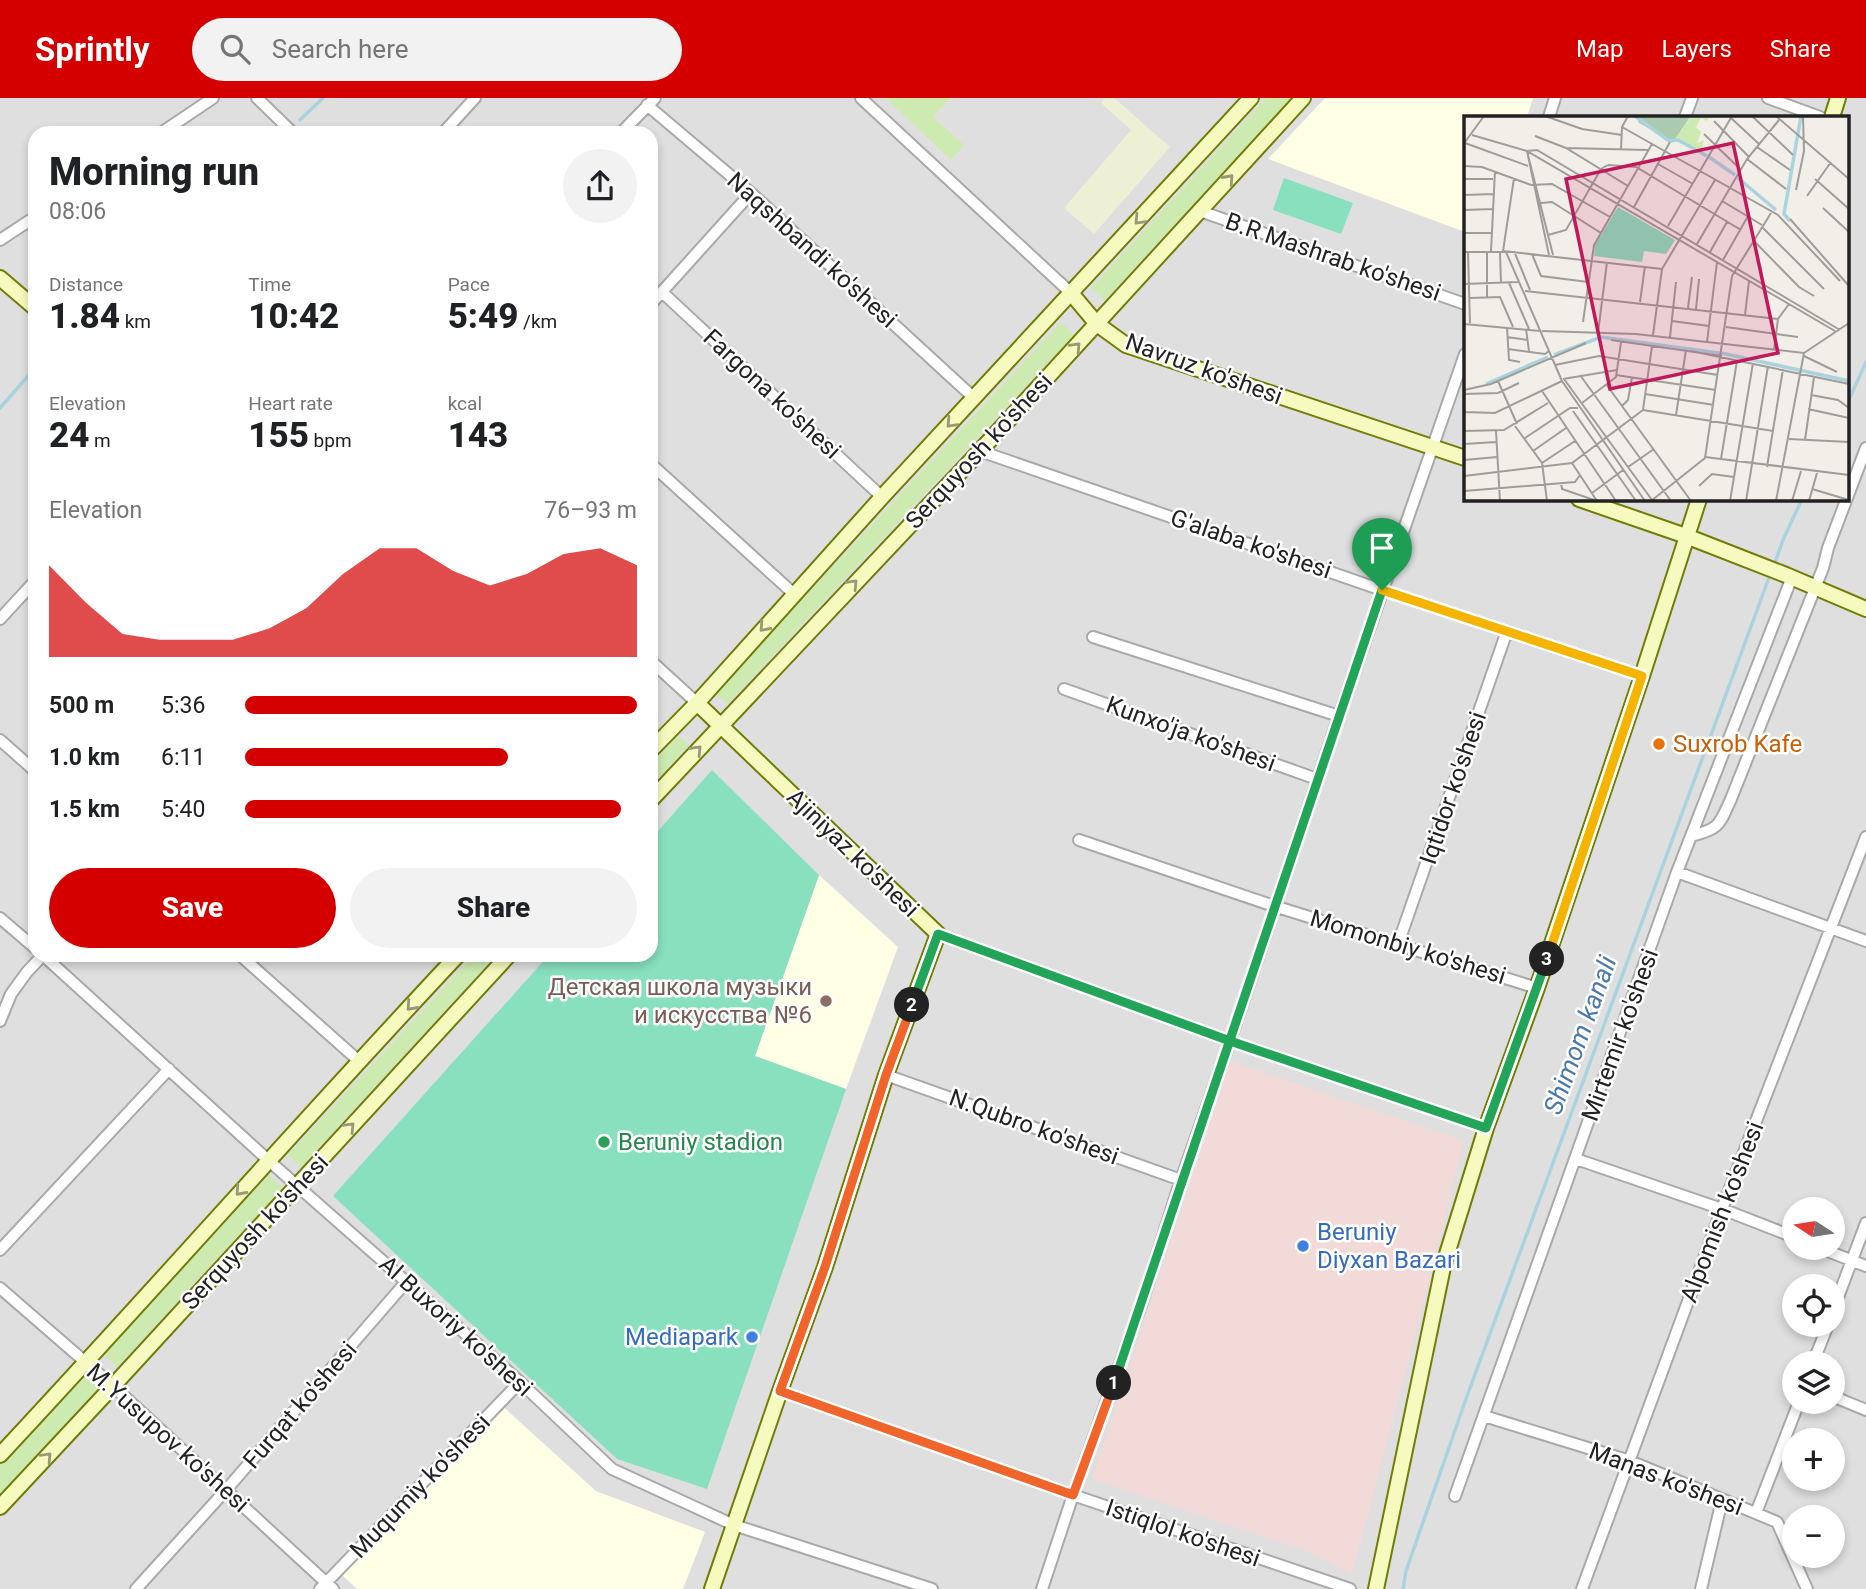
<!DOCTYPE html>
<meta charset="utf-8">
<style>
body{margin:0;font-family:Roboto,sans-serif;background:#f2f2f2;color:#202124;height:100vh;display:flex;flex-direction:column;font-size:26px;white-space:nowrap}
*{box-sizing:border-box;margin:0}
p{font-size:23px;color:#757577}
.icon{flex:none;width:38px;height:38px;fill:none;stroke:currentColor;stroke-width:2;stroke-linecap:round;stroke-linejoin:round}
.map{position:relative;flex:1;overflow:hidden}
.sheet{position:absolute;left:28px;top:28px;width:630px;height:836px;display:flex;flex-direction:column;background:#fff;border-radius:21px;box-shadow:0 4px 10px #0003}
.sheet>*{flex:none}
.needle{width:46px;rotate:282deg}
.tools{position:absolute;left:1782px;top:1099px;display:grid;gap:14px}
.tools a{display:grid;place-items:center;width:63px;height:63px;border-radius:50%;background:#fff;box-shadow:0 4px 10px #0003;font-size:35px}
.pin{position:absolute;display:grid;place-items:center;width:60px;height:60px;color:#fff;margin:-72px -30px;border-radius:50% 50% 50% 0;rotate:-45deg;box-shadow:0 0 7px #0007}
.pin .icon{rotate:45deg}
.km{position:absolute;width:35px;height:35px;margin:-18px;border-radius:50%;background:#222;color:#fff;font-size:19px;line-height:35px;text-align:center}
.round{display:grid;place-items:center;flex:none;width:74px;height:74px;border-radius:37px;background:#f2f2f2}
.headline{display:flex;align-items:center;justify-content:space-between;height:119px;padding:0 21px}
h1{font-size:38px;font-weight:800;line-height:52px}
.metrics{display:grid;grid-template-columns:repeat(3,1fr);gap:10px;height:119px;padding:7px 21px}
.metrics div{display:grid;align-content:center}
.metrics b{font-size:35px;font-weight:800}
.metrics small{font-size:19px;font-weight:400}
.metrics p{font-size:19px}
.chart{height:196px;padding:14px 21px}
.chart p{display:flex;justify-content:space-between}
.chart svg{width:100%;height:126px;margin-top:7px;fill:#d40000;opacity:.7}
.button{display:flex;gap:14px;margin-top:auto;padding:14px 21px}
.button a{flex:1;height:80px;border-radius:42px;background:#d40000;color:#fff;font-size:28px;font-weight:800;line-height:80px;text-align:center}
.button a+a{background:#f2f2f2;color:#202124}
ul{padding:0 21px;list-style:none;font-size:23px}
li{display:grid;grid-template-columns:112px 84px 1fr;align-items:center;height:52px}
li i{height:18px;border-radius:9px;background:#d40000}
header{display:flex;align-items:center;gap:42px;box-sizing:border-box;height:98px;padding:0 35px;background:#d40000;color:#fff}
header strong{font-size:33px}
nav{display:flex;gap:38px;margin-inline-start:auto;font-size:24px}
.search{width:490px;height:63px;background:#f2f2f2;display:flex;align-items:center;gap:18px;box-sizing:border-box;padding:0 24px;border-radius:38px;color:#757577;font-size:26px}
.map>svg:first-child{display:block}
</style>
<header>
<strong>Sprintly</strong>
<div class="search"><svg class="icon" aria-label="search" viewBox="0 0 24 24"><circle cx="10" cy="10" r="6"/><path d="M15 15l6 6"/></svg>Search here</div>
<nav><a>Map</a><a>Layers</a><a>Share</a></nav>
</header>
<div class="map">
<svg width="1866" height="1491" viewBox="0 0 1866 1491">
<rect width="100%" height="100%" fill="#f2efe9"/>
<!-- residential -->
<path fill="#e0dfdf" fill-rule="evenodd" d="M0,0H1866V1491H0ZM1465,19H1847V401H1465ZM35,35H651V858H35ZM1794,1111H1832V1150H1794ZM1794,1188H1832V1227H1794ZM1794,1265H1832V1304H1794ZM1794,1342H1832V1381H1794ZM1794,1419H1832V1458H1794Z"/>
<!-- commercial -->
<path fill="#f2dad9" d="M1231,963L1464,1043L1411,1254L1352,1477L1310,1454L1092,1381Z"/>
<!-- education -->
<path fill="#ffffe5" d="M1325,0H1533L1527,19H1465V134L1268,61Z
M819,777L898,849L846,991L755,958Z
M499,1305L596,1393L705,1434L683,1491H357L341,1476Z"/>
<!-- farmland -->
<path fill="#eef0d5" d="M1105,0H1114L1170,49L1094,136L1064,110L1131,32L1101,5Z"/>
<!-- grass -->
<path fill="#cdebb0" d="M886,0H950L933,19L964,47L951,62Z
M1266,0H1291L1105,202L1091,190Z
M1061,224L1074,237L727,606L715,595Z
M678,637L689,647L651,688V666Z
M473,858H495L301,1069L288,1057Z
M269,1077L282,1090L117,1269L103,1256Z
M85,1277L99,1289L0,1397V1368Z"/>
<!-- pitch -->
<path fill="#88e0be" d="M1284,80L1353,105L1341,136L1273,112Z
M712,672L819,777L755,958L846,991L707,1391L617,1361L333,1098L548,858H651V741Z"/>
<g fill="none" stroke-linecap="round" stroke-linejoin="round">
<!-- stream -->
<path stroke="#aad3df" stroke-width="3.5" d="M300,22L323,0
M1847,306L1866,264
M0,310L35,270
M1773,470L1783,442L1802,401
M1403,1491L1406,1473L1467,1298L1770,477"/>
<defs>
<path id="street" d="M257,0L293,35
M861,0L1071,195
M1768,0L1820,19
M647,7L751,95L974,300
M1549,19L1555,0
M1685,19L1692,0
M161,35L213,0
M443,35L475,0
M621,35L655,0
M1200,113L1465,206
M0,142L35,119
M662,194L882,399
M651,206L751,95
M980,353L1382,492L1642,578
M651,366L794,496
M0,521L35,483
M1093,539L1339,618
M651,563L697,605
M1064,591L1317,681
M0,642L35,673
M1691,738C1720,731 1719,727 1731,701L1823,470L1828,450L1866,350
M1079,742L1274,808L1537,890
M1677,774L1866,843
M0,820L35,850
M938,836L1230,943L1486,1030
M1398,846L1507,533
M44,858L268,1062L520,1284L612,1371L734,1427L932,1491
M241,858L360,964
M0,923L11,896L27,874L42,858
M886,977L1181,1082
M1576,1061L1722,1111L1794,1139
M1820,1150L1866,1168
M0,1152L169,971
M0,1190L113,1288L333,1491
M1832,1215L1866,1125
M1813,1265L1828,1227
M780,1293L1073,1397L1350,1491
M1832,1298L1866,1312
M1484,1318L1630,1363L1777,1424L1807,1491
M1455,1398L1677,774L1792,479
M1756,1415L1799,1304
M136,1491L226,1392L406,1184
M320,1491L520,1284
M1042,1491L1073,1397L1141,1207L1181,1082L1230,943L1339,618L1465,256
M1582,1491L1722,1111L1866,739
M1701,1491L1722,1402"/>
<path id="secondary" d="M1832,19L1838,0
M0,180L35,210
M1071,195L1097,226L1126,247L1465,360
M1579,401L1686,438L1786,477L1866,511
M697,605L938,836L886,977L825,1169L780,1293L712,1491
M651,652L697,605L882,399L1251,0
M651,702L980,353L1303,0
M0,1357C154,1192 303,1022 457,858
M0,1409L113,1288L508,858
M1376,1491L1443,1169L1486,1030L1537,890L1642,578L1699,401"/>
</defs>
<!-- street casing -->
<use href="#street" stroke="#a9a9a9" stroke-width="14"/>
<!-- secondary casing -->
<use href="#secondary" stroke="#707d05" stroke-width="18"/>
<!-- street -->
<use href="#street" stroke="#fff" stroke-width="10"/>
<!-- secondary -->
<use href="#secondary" stroke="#f7fabf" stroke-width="14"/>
</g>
<!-- one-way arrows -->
<defs><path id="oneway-chevron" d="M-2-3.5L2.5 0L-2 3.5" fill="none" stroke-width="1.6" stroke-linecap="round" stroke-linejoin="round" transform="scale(1.75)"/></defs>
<g stroke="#979978">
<use href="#oneway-chevron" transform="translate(1229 81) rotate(-48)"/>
<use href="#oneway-chevron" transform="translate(1139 122) rotate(133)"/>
<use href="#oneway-chevron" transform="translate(1076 249) rotate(-47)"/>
<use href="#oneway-chevron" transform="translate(951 325) rotate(133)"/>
<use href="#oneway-chevron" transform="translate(853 486) rotate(-47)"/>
<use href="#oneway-chevron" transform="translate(764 529) rotate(132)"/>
<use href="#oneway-chevron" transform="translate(697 652) rotate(-47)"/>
<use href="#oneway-chevron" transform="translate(411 908) rotate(132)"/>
<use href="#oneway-chevron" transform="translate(350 1029) rotate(-47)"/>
<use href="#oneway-chevron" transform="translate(240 1093) rotate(132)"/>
<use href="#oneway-chevron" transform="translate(47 1359) rotate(-47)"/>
</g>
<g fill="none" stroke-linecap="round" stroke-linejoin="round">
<defs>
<path id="split-1" d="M1114,1285L1382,492"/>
<path id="split-2" d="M912,907L886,977L825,1169L780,1293L1073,1397L1114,1285"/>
<path id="split-3" d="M912,907L938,836L1230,943L1486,1030L1547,861"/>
<path id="split-4" d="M1382,492L1642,578L1547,861"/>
</defs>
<!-- split-1 casing -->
<use href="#split-1" stroke="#fff" stroke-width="14"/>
<!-- split-2 casing -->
<use href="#split-2" stroke="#fff" stroke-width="14"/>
<!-- split-3 casing -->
<use href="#split-3" stroke="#fff" stroke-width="14"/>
<!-- split-4 casing -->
<use href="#split-4" stroke="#fff" stroke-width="14"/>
<!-- split-1 -->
<use href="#split-1" stroke="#22a559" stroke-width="9"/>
<!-- split-2 -->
<use href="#split-2" stroke="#f0652b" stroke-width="9"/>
<!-- split-3 -->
<use href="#split-3" stroke="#22a559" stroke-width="9"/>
<!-- split-4 -->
<use href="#split-4" stroke="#f5b400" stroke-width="9"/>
</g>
<!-- markers -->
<circle fill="#e8710a" stroke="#fff" stroke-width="2.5" cx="1659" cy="646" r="7"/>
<circle fill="#8d6e63" stroke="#fff" stroke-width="2.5" cx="826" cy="903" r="7"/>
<circle fill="#2e9e5b" stroke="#fff" stroke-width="2.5" cx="604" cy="1044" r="7"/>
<g fill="#3f7fe0" stroke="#fff" stroke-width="2.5">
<circle cx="1303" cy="1148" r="7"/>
<circle cx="752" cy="1239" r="7"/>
</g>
<g text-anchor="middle" stroke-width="5" stroke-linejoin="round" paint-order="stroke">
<!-- street labels -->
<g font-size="24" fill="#222" stroke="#fff">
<text transform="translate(812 152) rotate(42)" y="8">Naqshbandi ko'shesi</text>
<text transform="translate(1333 159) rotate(19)" y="8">B.R Mashrab ko'shesi</text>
<text transform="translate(1204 271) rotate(20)" y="8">Navruz ko'shesi</text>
<text transform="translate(772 296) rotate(43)" y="8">Fargona ko'shesi</text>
<text transform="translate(979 353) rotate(-47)" y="8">Serquyosh ko'shesi</text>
<text transform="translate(1251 446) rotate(19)" y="8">G'alaba ko'shesi</text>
<text transform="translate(1191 636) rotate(20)" y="8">Kunxo'ja ko'shesi</text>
<text transform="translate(1453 690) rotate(-71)" y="8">Iqtidor ko'shesi</text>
<text transform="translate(853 755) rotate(44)" y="8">Ajiniyaz ko'shesi</text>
<text transform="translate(1408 849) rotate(17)" y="8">Momonbiy ko'shesi</text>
<text transform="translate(1620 937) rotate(-70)" y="8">Mirtemir ko'shesi</text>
<text transform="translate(1034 1029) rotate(20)" y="8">N.Qubro ko'shesi</text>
<text transform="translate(1722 1114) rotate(-69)" y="8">Alpomish ko'shesi</text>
<text transform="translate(255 1134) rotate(-47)" y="8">Serquyosh ko'shesi</text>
<text transform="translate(456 1228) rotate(42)" y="8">Al Buxoriy ko'shesi</text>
<text transform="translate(300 1307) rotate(-49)" y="8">Furqat ko'shesi</text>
<text transform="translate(168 1340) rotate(42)" y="8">M.Yusupov ko'shesi</text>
<text transform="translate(1666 1381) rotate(21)" y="8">Manas ko'shesi</text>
<text transform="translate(420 1388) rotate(-46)" y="8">Muqumiy ko'shesi</text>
<text transform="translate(1183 1435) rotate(19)" y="8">Istiqlol ko'shesi</text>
</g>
<!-- food labels -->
<g font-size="24" fill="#c56008" stroke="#fff" text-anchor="start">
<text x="1673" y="654">Suxrob Kafe</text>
</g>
<!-- education labels -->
<g font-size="24" fill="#785e54" stroke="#fff" text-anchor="end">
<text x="812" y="897">Детская школа музыки<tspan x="812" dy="28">и искусства №6</tspan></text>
</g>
<!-- leisure labels -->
<g font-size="24" fill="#27864d" stroke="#fff" text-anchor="start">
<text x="618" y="1052">Beruniy stadion</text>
</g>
<!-- shop labels -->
<g font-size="24" fill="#366cbe" stroke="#fff" text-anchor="start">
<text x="1317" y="1142">Beruniy<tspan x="1317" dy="28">Diyxan Bazari</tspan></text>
<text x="738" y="1247" text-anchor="end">Mediapark</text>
</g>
<!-- water labels -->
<g font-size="26" font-style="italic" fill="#4a7aab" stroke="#fff">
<text transform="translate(1580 937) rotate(-70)" y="9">Shimom kanali</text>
</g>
</g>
<!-- overview -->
<g transform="translate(1464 18)">
<rect width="385" height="385" fill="#f2efe9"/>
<path d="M228,0L245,1L243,5L237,2L232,11L237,16L233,27L240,24L238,35L211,23Z" fill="#cdebb0"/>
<path d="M172,0H227L211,23H204L175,7Z" fill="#aacbaf"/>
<path d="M154,91L211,124L202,138L180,135L178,146L130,140L131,129Z" fill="#88e0be"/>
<path fill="none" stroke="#aad3df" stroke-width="3.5" d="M171,0L205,25L214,24L243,40M245,41L271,59M274,62L312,94M326,105L320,98L337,0M90,239L137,221L262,238L385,265M22,268L84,241"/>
<path fill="none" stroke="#9f9d99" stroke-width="2" d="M81,0L118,13L158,19M288,0L329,39M312,0L385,63M267,2L295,28M250,5L285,41M158,11L314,99L376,165M240,18L276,53M8,19L63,35M71,20L102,32L164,70M1,26L20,0M1,27L64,50M293,31L326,54M102,32L184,34M157,34L158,11L164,0M283,43L322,73M194,48L229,68M144,49L172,51L277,114M0,50L18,51L67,69L88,68L146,101M50,62L39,135L198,153M0,63H29M351,63L385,93M332,74L340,35L339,0M0,79L29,78M343,80L367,46M258,85L298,109M77,87L88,86L137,117M170,91L206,26M359,92L385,116M0,94L29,93M326,103L385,170M204,110L268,0M298,111L360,173M0,117H27M84,119L102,114L137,53L144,49M290,125L335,171L350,180M233,128L283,43L315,4M23,135V181M27,135L31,55M50,135L66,174M0,136H42L98,265L181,385M4,136L6,207M246,136L263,106M36,137L37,167M68,138L77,160L124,166M85,139L63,35L89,139M259,144L284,100M45,167L65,213M0,168L54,166M61,175L314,203M6,182L36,181L49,211M176,186L181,150M224,192L228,161M232,193L235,163M281,199L285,165M208,205L245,210M119,206L130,129L188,28M0,208L76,215M43,211L45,244L56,246M262,211L334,221M62,213L65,235M78,215L172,218L340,237L385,207M371,215L63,35L73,34L376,214M134,217L143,146M189,219L198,153L251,64M43,221L64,224M206,221L212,166M147,224L258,240M243,226L253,146M44,233L81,238L85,235M310,234L314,203L325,188M227,235L385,268M340,240L373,256M91,249L135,240L254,259M116,259L207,385M152,259L252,274M99,263L153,254M100,263L188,384M34,265L53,308M142,268L227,385M0,274L27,268L122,227M78,275L152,385M0,278L34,277L55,267M181,278L250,289M347,279L374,284L385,292M118,287L152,261L157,226M158,290L164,284L168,261M344,293L385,302M179,294L309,315M109,295L172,385M0,296L31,297L98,265M212,299L222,234M51,310L78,347L83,385M0,315L40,314L84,287M0,315V278M32,315L36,385M61,322L106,292H114M325,323L385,326M341,324L350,261M0,328L32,326M69,335L102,312M241,341L385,359M257,343L273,245M0,344L33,341M78,347L111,325M108,347L133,385M164,351L190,333M303,351L319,253M0,360L108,347L179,294L188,230M97,367L98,373L133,385M235,370L248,358L270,361M348,373L385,384M0,375L111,366L116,359M128,377L159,354M187,385L241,342L268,160L307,97M266,385L289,247M282,385L304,250M312,385L340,237M328,385L337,355M345,385L353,357"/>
<path fill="#c2185b" fill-opacity="0.15" stroke="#c2185b" stroke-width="3.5" d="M269,27L314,237L146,273L102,63Z"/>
<rect width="385" height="385" fill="none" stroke="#222" stroke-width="3.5"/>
</g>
</svg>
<div class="tools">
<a><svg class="needle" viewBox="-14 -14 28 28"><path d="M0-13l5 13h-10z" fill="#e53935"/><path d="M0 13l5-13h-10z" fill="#757577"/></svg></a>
<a><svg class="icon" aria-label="locate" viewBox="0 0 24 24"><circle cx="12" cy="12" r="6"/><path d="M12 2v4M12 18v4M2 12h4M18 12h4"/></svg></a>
<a><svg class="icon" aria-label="layers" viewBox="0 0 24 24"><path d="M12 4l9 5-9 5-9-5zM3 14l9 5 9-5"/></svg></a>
<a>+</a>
<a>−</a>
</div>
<div class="pin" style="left:1382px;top:492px;background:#1e9e55"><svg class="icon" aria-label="arrive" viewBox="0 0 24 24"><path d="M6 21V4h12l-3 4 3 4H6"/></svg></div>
<b class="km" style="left:1114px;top:1285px">1</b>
<b class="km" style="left:912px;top:907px">2</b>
<b class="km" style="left:1547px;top:861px">3</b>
<section class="sheet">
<div class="headline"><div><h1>Morning run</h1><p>08:06</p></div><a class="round"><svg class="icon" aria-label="share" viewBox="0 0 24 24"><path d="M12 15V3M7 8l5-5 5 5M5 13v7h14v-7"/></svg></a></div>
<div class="metrics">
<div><p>Distance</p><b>1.84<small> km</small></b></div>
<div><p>Time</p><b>10:42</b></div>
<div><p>Pace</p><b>5:49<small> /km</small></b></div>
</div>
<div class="metrics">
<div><p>Elevation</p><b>24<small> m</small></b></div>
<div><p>Heart rate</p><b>155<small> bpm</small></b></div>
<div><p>kcal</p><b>143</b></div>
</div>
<div class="chart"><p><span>Elevation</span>76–93 m</p>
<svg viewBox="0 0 160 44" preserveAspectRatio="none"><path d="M0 44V12L10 25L20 36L30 38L40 38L50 38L60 34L70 27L80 15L90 6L100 6L110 14L120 19L130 15L140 8L150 6L160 12V44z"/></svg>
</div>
<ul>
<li><b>500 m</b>5:36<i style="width:100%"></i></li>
<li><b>1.0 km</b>6:11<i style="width:67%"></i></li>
<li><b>1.5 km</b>5:40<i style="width:96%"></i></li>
</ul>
<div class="button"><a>Save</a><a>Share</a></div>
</section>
</div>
